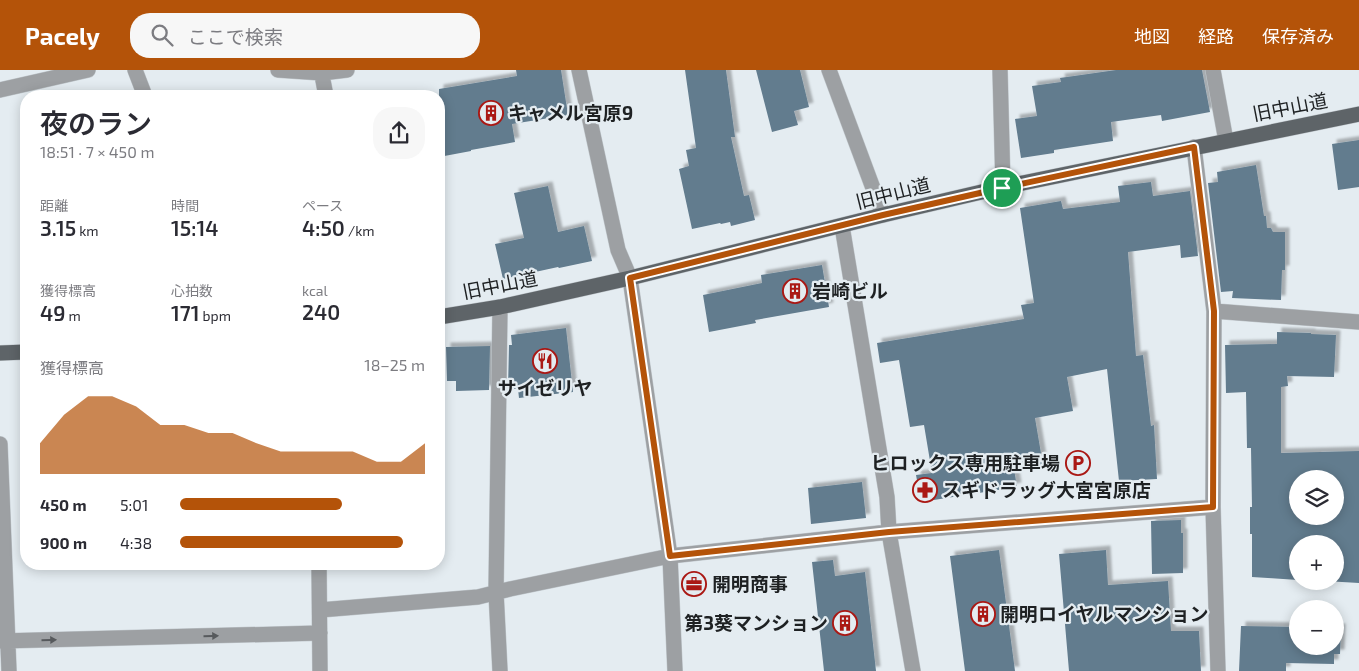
<!DOCTYPE html>
<html lang="ja">
<meta charset="utf-8">
<style>
body{margin:0;font-family:"Exo 2","Noto Sans JP",sans-serif;background:#f7f7f7;color:#2b2b33;height:100vh;display:flex;flex-direction:column;font-size:19px;white-space:nowrap}
*{box-sizing:border-box;margin:0}
p{font-size:16px;color:#7c7c81}
.icon{flex:none;width:28px;height:28px;fill:none;stroke:currentColor;stroke-width:2;stroke-linecap:round;stroke-linejoin:round}
.map{position:relative;flex:1;overflow:hidden}
.details{position:absolute;left:20px;top:20px;width:425px;height:480px;display:flex;flex-direction:column;background:#fff;border-radius:20px;box-shadow:0 2px 12px #0003}
.details>*{flex:none}
.tools{position:absolute;left:1289px;top:400px;display:grid;gap:10px}
.tools a{display:grid;place-items:center;width:55px;height:55px;border-radius:50%;background:#fff;box-shadow:0 2px 12px #0003;font-size:25px}
.pin{position:absolute;display:grid;place-items:center;width:42px;height:42px;color:#fff;margin:-21px;border:2px solid #fff;border-radius:50%;box-shadow:0 1px 5px #0007}
.round{display:grid;place-items:center;flex:none;width:52px;height:52px;border-radius:20px;background:#f7f7f7}
.summary{display:flex;align-items:center;justify-content:space-between;height:85px;padding:0 20px}
h1{font-size:28px;font-weight:600;line-height:38px}
.metrics{display:grid;grid-template-columns:repeat(3,1fr);gap:8px;height:85px;padding:5px 20px}
.metrics div{display:grid;align-content:center}
.metrics b{font-size:21px;font-weight:600}
.metrics small{font-size:14px;font-weight:400}
.metrics p{font-size:14px}
.chart{height:140px;padding:10px 20px}
.chart p{display:flex;justify-content:space-between}
.chart svg{width:100%;height:90px;margin-top:5px;fill:#b45309;opacity:.7}
ul{padding:0 20px;list-style:none;font-size:16px}
li{display:grid;grid-template-columns:80px 60px 1fr;align-items:center;height:38px}
li i{height:12px;border-radius:6px;background:#b45309}
header{display:flex;align-items:center;gap:30px;box-sizing:border-box;height:70px;padding:0 25px;background:#b45309;color:#fff}
header strong{font-size:24px}
nav{display:flex;gap:28px;margin-inline-start:auto;font-size:18px}
.search{width:350px;height:45px;background:#f7f7f7;display:flex;align-items:center;gap:12px;box-sizing:border-box;padding:0 18px;border-radius:20px;color:#7c7c81;font-size:19px}
.map>svg:first-child{display:block}
</style>
<header>
<strong>Pacely</strong>
<div class="search"><svg class="icon" aria-label="search" viewBox="0 0 24 24"><circle cx="10" cy="10" r="6"/><path d="M15 15l6 6"/></svg>ここで検索</div>
<nav><a>地図</a><a>経路</a><a>保存済み</a></nav>
</header>
<div class="map">
<svg width="1359" height="601" viewBox="0 0 1359 601">
<defs>
<filter id="shadow"><feDropShadow dx="4.5" dy="-4.5" stdDeviation="1" flood-color="#0004"/></filter>
</defs>
<rect width="100%" height="100%" fill="#e4ecf1"/>
<!-- building -->
<path fill="#627c8e" fill-rule="evenodd" filter="url(#shadow)" d="M516,0H561L568,45L512,54L515,72L471,80V81L439,87V19L517,6Z
M685,0H726L735,67H731L744,126L749,125L755,150L731,156L730,152L721,154L720,153L692,159L679,99L689,96L686,80L696,78Z
M756,0H800L809,37L794,41L798,55L772,62Z
M1116,0H1202L1210,42L1162,51L1161,45L1111,52L1113,71L1054,80V83L1021,88L1015,49L1037,46L1032,16L1061,12L1060,8Z
M1359,70V117L1338,120L1332,74Z
M1256,95L1264,146H1266L1267,158H1271L1273,162H1285V200H1282L1281,230L1232,228L1233,221L1221,222L1208,113L1218,112L1217,102Z
M1151,112L1153,126L1190,121L1198,186L1181,188L1180,175L1128,182L1136,286L1143,285L1151,356L1154,355L1157,409L1119,411L1107,299L1067,307L1073,341L1035,348L1043,395L1014,399L1017,417L921,432L916,405L932,403L924,355L910,357L899,290L880,293L877,273L1024,249L1021,235L1034,233L1020,138L1061,131L1063,139L1120,132L1118,116Z
M548,116L558,162L584,156L592,191L559,198L558,197L503,209L495,174L524,168L514,123Z
M822,195L829,237L755,250L756,253L709,262L703,225L762,213L761,205Z
M566,258L573,322L519,328L518,319H508L509,275H512L511,265Z
M1277,262L1311,263V264L1336,265L1334,307L1287,306L1288,316L1281,317V383L1359,381V513L1325,511H1335V474H1298V510L1252,507V464H1250V437H1252L1251,378H1247L1246,322L1226,323L1225,275L1277,274ZM1298,409H1335V446H1298Z
M490,276L489,320L456,321V311H447L446,277Z
M862,412L866,448L811,454L808,418Z
M1181,450V463H1183V503L1152,504L1151,451Z
M999,480L1015,601H965L950,486Z
M1106,480L1108,515L1168,511L1171,561H1199L1201,601H1069L1059,484Z
M833,490L835,506L865,502L876,601H824L812,492Z
M1241,556L1298,557V576H1335V558H1341L1340,584H1334V594L1286,593V601H1239Z"/>
<g fill="none" stroke-linecap="round" stroke-linejoin="round">
<defs>
<path id="minor" d="M135,0L145,26
M278,0L322,3L347,0
M321,0L326,26
M579,0L618,180L630,208L670,486L675,601
M829,0L883,145
M1000,0L1003,117
M1213,0L1226,71
M0,20L88,0
M1194,77L1214,241L1213,437L1218,601
M842,156L887,427L889,462L913,601
M1214,241L1359,252
M0,374L9,601
M319,494L320,601
M320,540L478,527L510,519L670,486L889,462L1213,437
M0,571L320,563
M500,601L496,522L500,237"/>
<path id="major" d="M439,247L500,237L630,208L883,145L1003,117L1359,44
M0,283L26,282"/>
</defs>
<!-- minor casing -->
<use href="#minor" stroke="#c0c7cc" stroke-width="16"/>
<!-- major casing -->
<use href="#major" stroke="#c0c7cc" stroke-width="16"/>
<!-- minor -->
<use href="#minor" stroke="#9da0a3" stroke-width="15"/>
<!-- major -->
<use href="#major" stroke="#5e6468" stroke-width="15"/>
</g>
<!-- one-way arrows -->
<defs><path id="oneway-solid" d="M-6-.8H1V-3.2L6.5 0L1 3.2V.8H-6Z" transform="scale(1.25)"/></defs>
<g fill="#575a5d">
<use href="#oneway-solid" transform="translate(211 566) rotate(-2)"/>
<use href="#oneway-solid" transform="translate(49 570) rotate(-2)"/>
</g>
<g fill="none" stroke-linecap="round" stroke-linejoin="round">
<defs>
<path id="route" d="M1194,77L1214,241L1213,437L889,462L670,486L630,208L883,145L1002,118Z"/>
</defs>
<!-- route casing -->
<use href="#route" stroke="#fff" stroke-width="10"/>
<!-- route -->
<use href="#route" stroke="#b45309" stroke-width="6"/>
</g>
<!-- icons -->
<defs>
<symbol id="building-ring" viewBox="-11 -11 22 22"><circle r="9.5" fill="#e4ecf1" stroke="#aa1814" stroke-width="1.5"/><path d="M-4-6H4V6H1V3H-1V6H-4ZM-2.5-4.3h1.7v1.8h-1.7ZM.8-4.3h1.7v1.8H.8ZM-2.5-1h1.7V.8h-1.7ZM.8-1h1.7V.8H.8Z" fill="#aa1814"/></symbol>
<symbol id="restaurant-ring" viewBox="-11 -11 22 22"><circle r="9.5" fill="#e4ecf1" stroke="#aa1814" stroke-width="1.5"/><path d="M-5-6h1v4h1v-4h1v4h1v-4h1v5L-1.5 .5V6h-2V.5L-5-1ZM5-6V6H3V1.5H1.5Q1.5-4 5-6Z" fill="#aa1814"/></symbol>
<symbol id="parking-ring" viewBox="-11 -11 22 22"><circle r="9.5" fill="#e4ecf1" stroke="#aa1814" stroke-width="1.5"/><path d="M-3.5-5.5H1a3.5 3.5 0 0 1 0 7H-1V5.5H-3.5ZM-1-3.4V-.6H.8a1.4 1.4 0 0 0 0-2.8Z" fill="#aa1814"/></symbol>
<symbol id="pharmacy-ring" viewBox="-11 -11 22 22"><circle r="9.5" fill="#e4ecf1" stroke="#aa1814" stroke-width="1.5"/><path d="M-2-6h4v4h4v4h-4v4h-4v-4h-4v-4h4Z" fill="#aa1814"/></symbol>
<symbol id="office-ring" viewBox="-11 -11 22 22"><circle r="9.5" fill="#e4ecf1" stroke="#aa1814" stroke-width="1.5"/><path d="M-6-3h4V-5.5h4V-3h4V5H-6ZM-1-4.5V-3h2v-1.5ZM-6 0V1H6V0Z" fill="#aa1814"/></symbol>
</defs>
<g fill-rule="evenodd">
<use href="#building-ring" x="477" y="29" width="28" height="28"/>
<use href="#building-ring" x="781" y="207" width="28" height="28"/>
<use href="#restaurant-ring" x="531" y="277" width="28" height="28"/>
<use href="#parking-ring" x="1064" y="379" width="28" height="28"/>
<use href="#pharmacy-ring" x="911" y="406" width="28" height="28"/>
<use href="#office-ring" x="680" y="500" width="28" height="28"/>
<use href="#building-ring" x="969" y="530" width="28" height="28"/>
<use href="#building-ring" x="831" y="539" width="28" height="28"/>
</g>
<g text-anchor="middle" stroke-width="4.5" stroke-linejoin="round" paint-order="stroke">
<!-- street labels -->
<g font-size="19" fill="#1e2123" stroke="#e4ecf1">
<text transform="translate(1290 37) rotate(-11)" y="7">旧中山道</text>
<text transform="translate(893 123) rotate(-14)" y="7">旧中山道</text>
<text transform="translate(500 215) rotate(-11)" y="7">旧中山道</text>
</g>
<!-- poi labels -->
<g font-size="19" font-weight="bold" fill="#1e2123" stroke="#e4ecf1" text-anchor="start">
<text x="508" y="50">キャメル宮原9</text>
<text x="812" y="228">岩崎ビル</text>
<text x="545" y="325" text-anchor="middle">サイゼリヤ</text>
<text x="1060" y="400" text-anchor="end">ヒロックス専用駐車場</text>
<text x="942" y="427">スギドラッグ大宮宮原店</text>
<text x="712" y="521">開明商事</text>
<text x="1000" y="551">開明ロイヤルマンション</text>
<text x="828" y="560" text-anchor="end">第3葵マンション</text>
</g>
</g>
</svg>
<div class="tools">
<a><svg class="icon" aria-label="layers" viewBox="0 0 24 24"><path d="M12 4l9 5-9 5-9-5zM3 14l9 5 9-5"/></svg></a>
<a>+</a>
<a>−</a>
</div>
<div class="pin" style="left:1002px;top:118px;background:#1e9e55"><svg class="icon" aria-label="arrive" viewBox="0 0 24 24"><path d="M6 21V4h12l-3 4 3 4H6"/></svg></div>
<section class="details">
<div class="summary"><div><h1>夜のラン</h1><p>18:51 · 7 × 450 m</p></div><a class="round"><svg class="icon" aria-label="share" viewBox="0 0 24 24"><path d="M12 15V3M7 8l5-5 5 5M5 13v7h14v-7"/></svg></a></div>
<div class="metrics">
<div><p>距離</p><b>3.15<small> km</small></b></div>
<div><p>時間</p><b>15:14</b></div>
<div><p>ペース</p><b>4:50<small> /km</small></b></div>
</div>
<div class="metrics">
<div><p>獲得標高</p><b>49<small> m</small></b></div>
<div><p>心拍数</p><b>171<small> bpm</small></b></div>
<div><p>kcal</p><b>240</b></div>
</div>
<div class="chart"><p><span>獲得標高</span>18–25 m</p>
<svg viewBox="0 0 160 44" preserveAspectRatio="none"><path d="M0 44V29L10 15L20 6L30 6L40 11L50 20L60 20L70 24L80 24L90 29L100 33L110 33L120 33L130 33L140 38L150 38L160 29V44z"/></svg>
</div>
<ul>
<li><b>450 m</b>5:01<i style="width:66%"></i></li>
<li><b>900 m</b>4:38<i style="width:91%"></i></li>
</ul>
</section>
</div>
